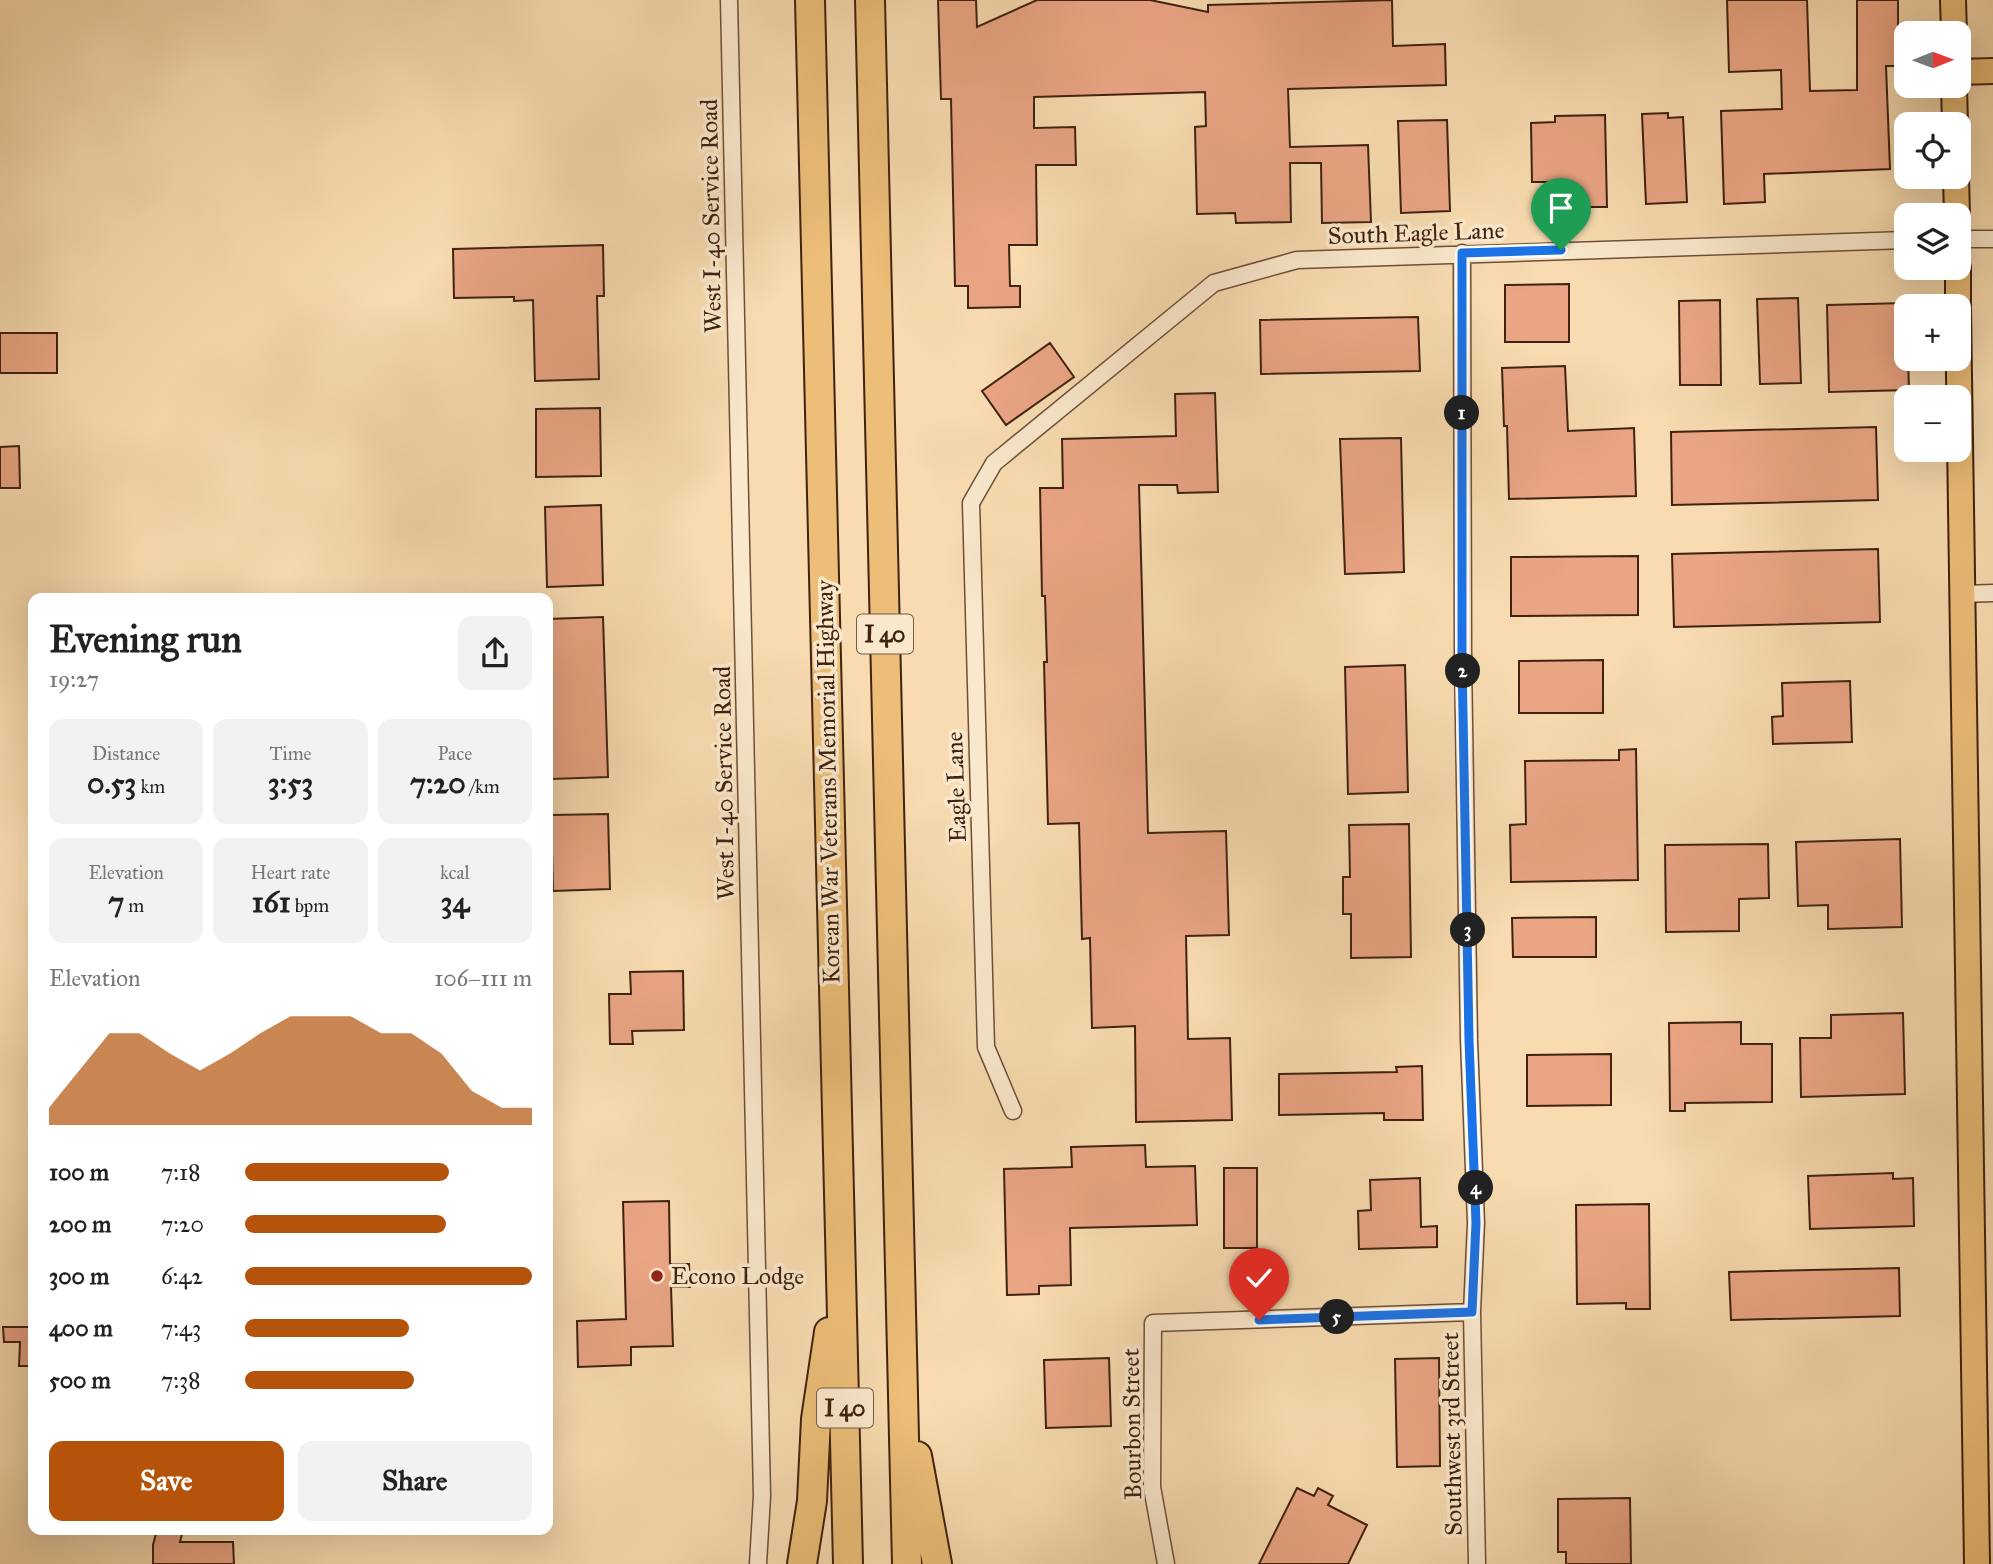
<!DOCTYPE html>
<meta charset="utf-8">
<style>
body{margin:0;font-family:"IM FELL Great Primer",serif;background:#f2f2f2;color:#222;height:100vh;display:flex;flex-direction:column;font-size:26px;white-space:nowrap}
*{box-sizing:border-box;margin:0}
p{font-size:23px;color:#767676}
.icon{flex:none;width:38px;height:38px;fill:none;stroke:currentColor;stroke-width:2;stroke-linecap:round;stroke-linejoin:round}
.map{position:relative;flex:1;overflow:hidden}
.sheet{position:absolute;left:28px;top:593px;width:525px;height:942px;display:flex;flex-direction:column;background:#fff;border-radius:14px;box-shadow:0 7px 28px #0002}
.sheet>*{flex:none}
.needle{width:46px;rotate:89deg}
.fabs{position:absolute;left:1894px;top:21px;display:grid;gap:14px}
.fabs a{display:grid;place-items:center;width:77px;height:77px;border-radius:14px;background:#fff;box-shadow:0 7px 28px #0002;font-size:35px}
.pin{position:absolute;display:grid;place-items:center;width:60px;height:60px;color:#fff;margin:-72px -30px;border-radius:50% 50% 50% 0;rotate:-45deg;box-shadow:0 0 7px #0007}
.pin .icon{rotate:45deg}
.km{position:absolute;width:35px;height:35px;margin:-18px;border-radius:50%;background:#222;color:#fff;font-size:19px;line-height:35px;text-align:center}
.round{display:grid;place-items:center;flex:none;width:74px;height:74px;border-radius:14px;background:#f2f2f2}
.head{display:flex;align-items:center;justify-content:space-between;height:119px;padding:0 21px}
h1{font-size:38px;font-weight:700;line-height:52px}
.stats{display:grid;grid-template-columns:repeat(3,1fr);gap:10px;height:119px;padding:7px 21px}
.stats div{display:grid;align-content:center;border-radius:14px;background:#f2f2f2;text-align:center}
.stats b{font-size:30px;font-weight:700}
.stats small{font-size:19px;font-weight:400}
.stats p{font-size:19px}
.chart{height:196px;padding:14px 21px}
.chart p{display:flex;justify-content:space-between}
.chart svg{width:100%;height:126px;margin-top:7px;fill:#b45309;opacity:.7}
.cta{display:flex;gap:14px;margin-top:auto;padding:14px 21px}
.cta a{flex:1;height:80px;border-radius:14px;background:#b45309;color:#fff;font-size:28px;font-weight:700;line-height:80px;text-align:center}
.cta a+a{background:#f2f2f2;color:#222}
ul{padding:0 21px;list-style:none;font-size:23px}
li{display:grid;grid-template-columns:112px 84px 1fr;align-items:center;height:52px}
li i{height:18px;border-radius:9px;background:#b45309}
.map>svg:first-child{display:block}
</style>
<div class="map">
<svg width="1993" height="1564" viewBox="0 0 1993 1564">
<rect width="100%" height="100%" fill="#f8dbb0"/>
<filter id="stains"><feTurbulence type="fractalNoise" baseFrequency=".00286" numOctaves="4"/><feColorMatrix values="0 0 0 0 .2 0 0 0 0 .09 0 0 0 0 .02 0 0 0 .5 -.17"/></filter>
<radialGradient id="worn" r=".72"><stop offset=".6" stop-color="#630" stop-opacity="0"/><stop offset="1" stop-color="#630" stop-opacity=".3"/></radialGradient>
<!-- building -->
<path fill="#eaa584" stroke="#3f2210" stroke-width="2" d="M938,0H976L977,27L1037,0H1150L1208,12V5L1392,0L1393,46L1445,44L1446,85L1288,89L1290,147L1368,145L1371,222L1322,223L1321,163H1290L1291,222L1236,223L1235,213L1197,214L1195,127L1206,126L1205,92L1034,97V128L1075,127L1076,165H1036L1037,245H1009L1010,286H1020V307L968,308V286H955L951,99H941Z
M1727,0H1807L1810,91L1857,90V0H1898V66H1886L1890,169L1764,174L1765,202L1724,204L1721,111L1782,109L1781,70L1729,72Z
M1668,113V118L1683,117L1687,202L1646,204L1642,114Z
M1605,115L1607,207H1557L1556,182H1532L1531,123L1555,122V116Z
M1447,120L1450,211L1401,213L1398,121Z
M603,245L604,296H597L599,379L535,381L533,300L514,301V297L454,298L453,249Z
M1569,284V342H1505V285Z
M1798,298L1801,383L1760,384L1757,299Z
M1720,300L1721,385H1680L1679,301Z
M1906,303V359H1908L1909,390L1829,392L1827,305Z
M1418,317L1420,371L1261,374L1260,320Z
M0,333H57V373H0Z
M1050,343L1074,377L1006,425L982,391Z
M1565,366L1568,431L1634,428L1636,496L1509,499L1507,426H1504L1502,368Z
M1215,393L1218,492L1178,493L1177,485H1139L1142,593L1148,833L1226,831L1229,935L1186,936L1188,1039L1230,1038L1232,1120L1136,1122L1135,1026L1092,1028L1090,938L1082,939L1079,823L1048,824L1044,662H1047L1045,596H1042L1040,488H1063L1062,439L1176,436L1175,394Z
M600,408L601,476L536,477V409Z
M1876,427L1878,500L1672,505L1671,432Z
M1401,438L1404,572L1345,574L1340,439Z
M19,446L20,488H0V447Z
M601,505L603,585L547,587L545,507Z
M1878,549L1880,622L1674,627L1672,554Z
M1638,556V615L1511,616V557Z
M603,617L608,777L551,779L548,619Z
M1603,660V713H1519V661Z
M1405,665L1408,792L1348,794L1345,667Z
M1850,681L1852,742L1773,744L1772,717L1783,716L1782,683Z
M1636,749L1638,880L1511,882L1510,825L1526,824L1525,761L1619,760V750Z
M608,814L610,889L553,891L551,815Z
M1409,824L1411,957L1351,958V914H1343V877H1350L1349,825Z
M1900,839L1902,927L1828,929V905L1798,906L1796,842Z
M1768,844L1769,898L1739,899V931L1666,932L1665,845Z
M1596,917V957H1513L1512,918Z
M683,971L684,1030L632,1031L633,1044H610L609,994H631L630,972Z
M1903,1013L1905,1094L1801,1097L1800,1038H1831V1015Z
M1741,1022V1044H1772V1102L1685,1103V1111H1670L1669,1023Z
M1611,1054V1105L1527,1106V1055Z
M1422,1066L1423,1120H1384V1113L1279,1115V1074L1397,1072L1396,1067Z
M1145,1145L1146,1167L1195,1166L1197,1225L1070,1228L1071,1285L1039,1286V1294L1007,1295L1004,1169L1072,1167L1071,1147Z
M1224,1168H1257V1248H1224Z
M1893,1173V1179L1913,1178L1914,1226L1810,1229L1808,1176Z
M1420,1178L1421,1227L1437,1226V1247L1359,1249L1358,1211L1371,1210L1370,1180Z
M669,1201L670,1264H689L690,1287H671L673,1346L631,1347V1365L578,1367L577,1321L626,1319L623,1202Z
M1649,1204L1650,1309H1626V1303L1577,1304L1576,1205Z
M1899,1268L1900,1316L1731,1320L1729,1272Z
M3,1327H33V1366H19L20,1342H4Z
M1109,1358L1111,1426L1046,1428L1044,1360Z
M1439,1358L1440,1466L1397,1467L1395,1359Z
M1297,1488L1314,1496L1318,1488L1333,1496L1328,1505L1367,1525L1348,1564H1259Z
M1630,1498L1631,1564H1566V1552H1558V1499Z
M157,1530H183L180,1542H233L234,1564H153V1545Z"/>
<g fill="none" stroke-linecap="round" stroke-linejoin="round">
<defs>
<path id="minor" d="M729,0L762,1496L758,1564
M1958,239H1993
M1462,253L1463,659L1469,1040L1476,1223L1472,1312L1477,1564
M1963,594L1993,593
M1013,1111L986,1047L971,503L994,463L1214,283L1297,260L1906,240
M1166,1564L1152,1487L1153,1323L1472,1312"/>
<path id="primary" d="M1953,0L1954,33
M1958,72L1993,71
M1954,86L1955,124
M1956,177L1957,215
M1958,268V306
M1958,309L1977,1564"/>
<path id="motorway" d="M810,0L848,1564
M870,0L907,1564
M917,1456L937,1564
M802,1564L812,1501L816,1419L829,1332"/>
</defs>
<!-- minor casing -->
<use href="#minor" stroke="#6d5038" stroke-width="19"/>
<!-- primary casing -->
<use href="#primary" stroke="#3f2210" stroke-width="28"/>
<!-- motorway casing -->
<use href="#motorway" stroke="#3f2210" stroke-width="32"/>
<!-- minor -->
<use href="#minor" stroke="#fae8cc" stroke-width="16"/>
<!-- primary -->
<use href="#primary" stroke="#ecbe78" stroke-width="24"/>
<!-- motorway -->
<use href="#motorway" stroke="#ecbe78" stroke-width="28"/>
</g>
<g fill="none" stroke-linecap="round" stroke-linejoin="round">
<defs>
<path id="route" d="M1259,1320L1472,1312L1476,1223L1469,1040L1462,659V253L1561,250"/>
</defs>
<!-- route casing -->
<use href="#route" stroke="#fff" stroke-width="14"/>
<!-- route -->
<use href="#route" stroke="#1a73e8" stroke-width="9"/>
</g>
<!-- markers -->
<circle fill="#8f2418" stroke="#fae8cc" stroke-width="2.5" cx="657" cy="1276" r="7"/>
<g text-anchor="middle" stroke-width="7" stroke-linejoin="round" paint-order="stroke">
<!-- shield labels -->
<g fill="#fae8cc" stroke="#775d48" stroke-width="2">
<rect x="857" y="614.5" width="56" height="39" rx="5"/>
<rect x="817" y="1388.5" width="56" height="39" rx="5"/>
</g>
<g font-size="23" font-weight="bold" fill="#3f2210">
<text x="885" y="642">I 40</text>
<text x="845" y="1416">I 40</text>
</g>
<!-- street labels -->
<g font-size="24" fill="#3f2210" stroke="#fae8cc">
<text transform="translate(711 216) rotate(-91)" y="8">West I-40 Service Road</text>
<text transform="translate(1416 233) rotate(-2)" y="8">South Eagle Lane</text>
<text transform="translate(828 782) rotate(-91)" y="8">Korean War Veterans Memorial Highway</text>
<text transform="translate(724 783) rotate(-91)" y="8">West I-40 Service Road</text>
<text transform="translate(956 787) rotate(-92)" y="8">Eagle Lane</text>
<text transform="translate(1132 1424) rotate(-91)" y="8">Bourbon Street</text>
<text transform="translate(1452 1434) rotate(-91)" y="8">Southwest 3rd Street</text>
</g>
<!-- poi labels -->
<g font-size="24" fill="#3f2210" stroke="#fae8cc" text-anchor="start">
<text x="671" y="1284">Econo Lodge</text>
</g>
</g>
<rect width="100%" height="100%" filter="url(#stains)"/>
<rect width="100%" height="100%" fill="url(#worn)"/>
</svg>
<div class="fabs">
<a><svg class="needle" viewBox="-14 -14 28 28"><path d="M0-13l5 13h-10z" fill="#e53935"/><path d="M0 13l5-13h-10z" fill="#767676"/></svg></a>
<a><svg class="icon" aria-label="locate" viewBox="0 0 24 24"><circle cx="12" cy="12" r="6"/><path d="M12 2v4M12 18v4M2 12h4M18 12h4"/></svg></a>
<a><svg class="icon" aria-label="layers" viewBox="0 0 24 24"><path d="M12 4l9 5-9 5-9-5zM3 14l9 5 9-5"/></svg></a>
<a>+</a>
<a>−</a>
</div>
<div class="pin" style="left:1561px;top:250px;background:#1e9e55"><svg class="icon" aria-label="arrive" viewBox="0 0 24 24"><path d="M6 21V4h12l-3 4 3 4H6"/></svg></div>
<div class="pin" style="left:1259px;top:1320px;background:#d93025"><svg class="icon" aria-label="check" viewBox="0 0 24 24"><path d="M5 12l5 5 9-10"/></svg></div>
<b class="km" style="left:1462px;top:413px">1</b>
<b class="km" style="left:1463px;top:671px">2</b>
<b class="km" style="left:1468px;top:930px">3</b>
<b class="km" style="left:1476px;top:1188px">4</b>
<b class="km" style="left:1337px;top:1317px">5</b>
<section class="sheet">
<div class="head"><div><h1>Evening run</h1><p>19:27</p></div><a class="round"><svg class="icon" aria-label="share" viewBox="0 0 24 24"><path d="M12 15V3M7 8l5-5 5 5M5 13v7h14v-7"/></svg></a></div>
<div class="stats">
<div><p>Distance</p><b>0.53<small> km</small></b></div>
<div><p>Time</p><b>3:53</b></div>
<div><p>Pace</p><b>7:20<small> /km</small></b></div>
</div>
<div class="stats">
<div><p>Elevation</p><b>7<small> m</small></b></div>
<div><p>Heart rate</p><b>161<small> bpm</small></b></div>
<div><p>kcal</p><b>34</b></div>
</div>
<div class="chart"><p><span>Elevation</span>106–111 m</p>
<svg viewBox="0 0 160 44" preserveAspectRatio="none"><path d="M0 44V38L10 25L20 12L30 12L40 19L50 25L60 19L70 12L80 6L90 6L100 6L110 12L120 12L130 19L140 32L150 38L160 38V44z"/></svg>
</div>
<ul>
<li><b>100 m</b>7:18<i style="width:71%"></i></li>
<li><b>200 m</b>7:20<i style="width:70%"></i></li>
<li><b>300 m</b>6:42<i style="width:100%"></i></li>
<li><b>400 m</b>7:43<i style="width:57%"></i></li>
<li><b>500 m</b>7:38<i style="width:59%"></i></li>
</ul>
<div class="cta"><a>Save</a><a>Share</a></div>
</section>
</div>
